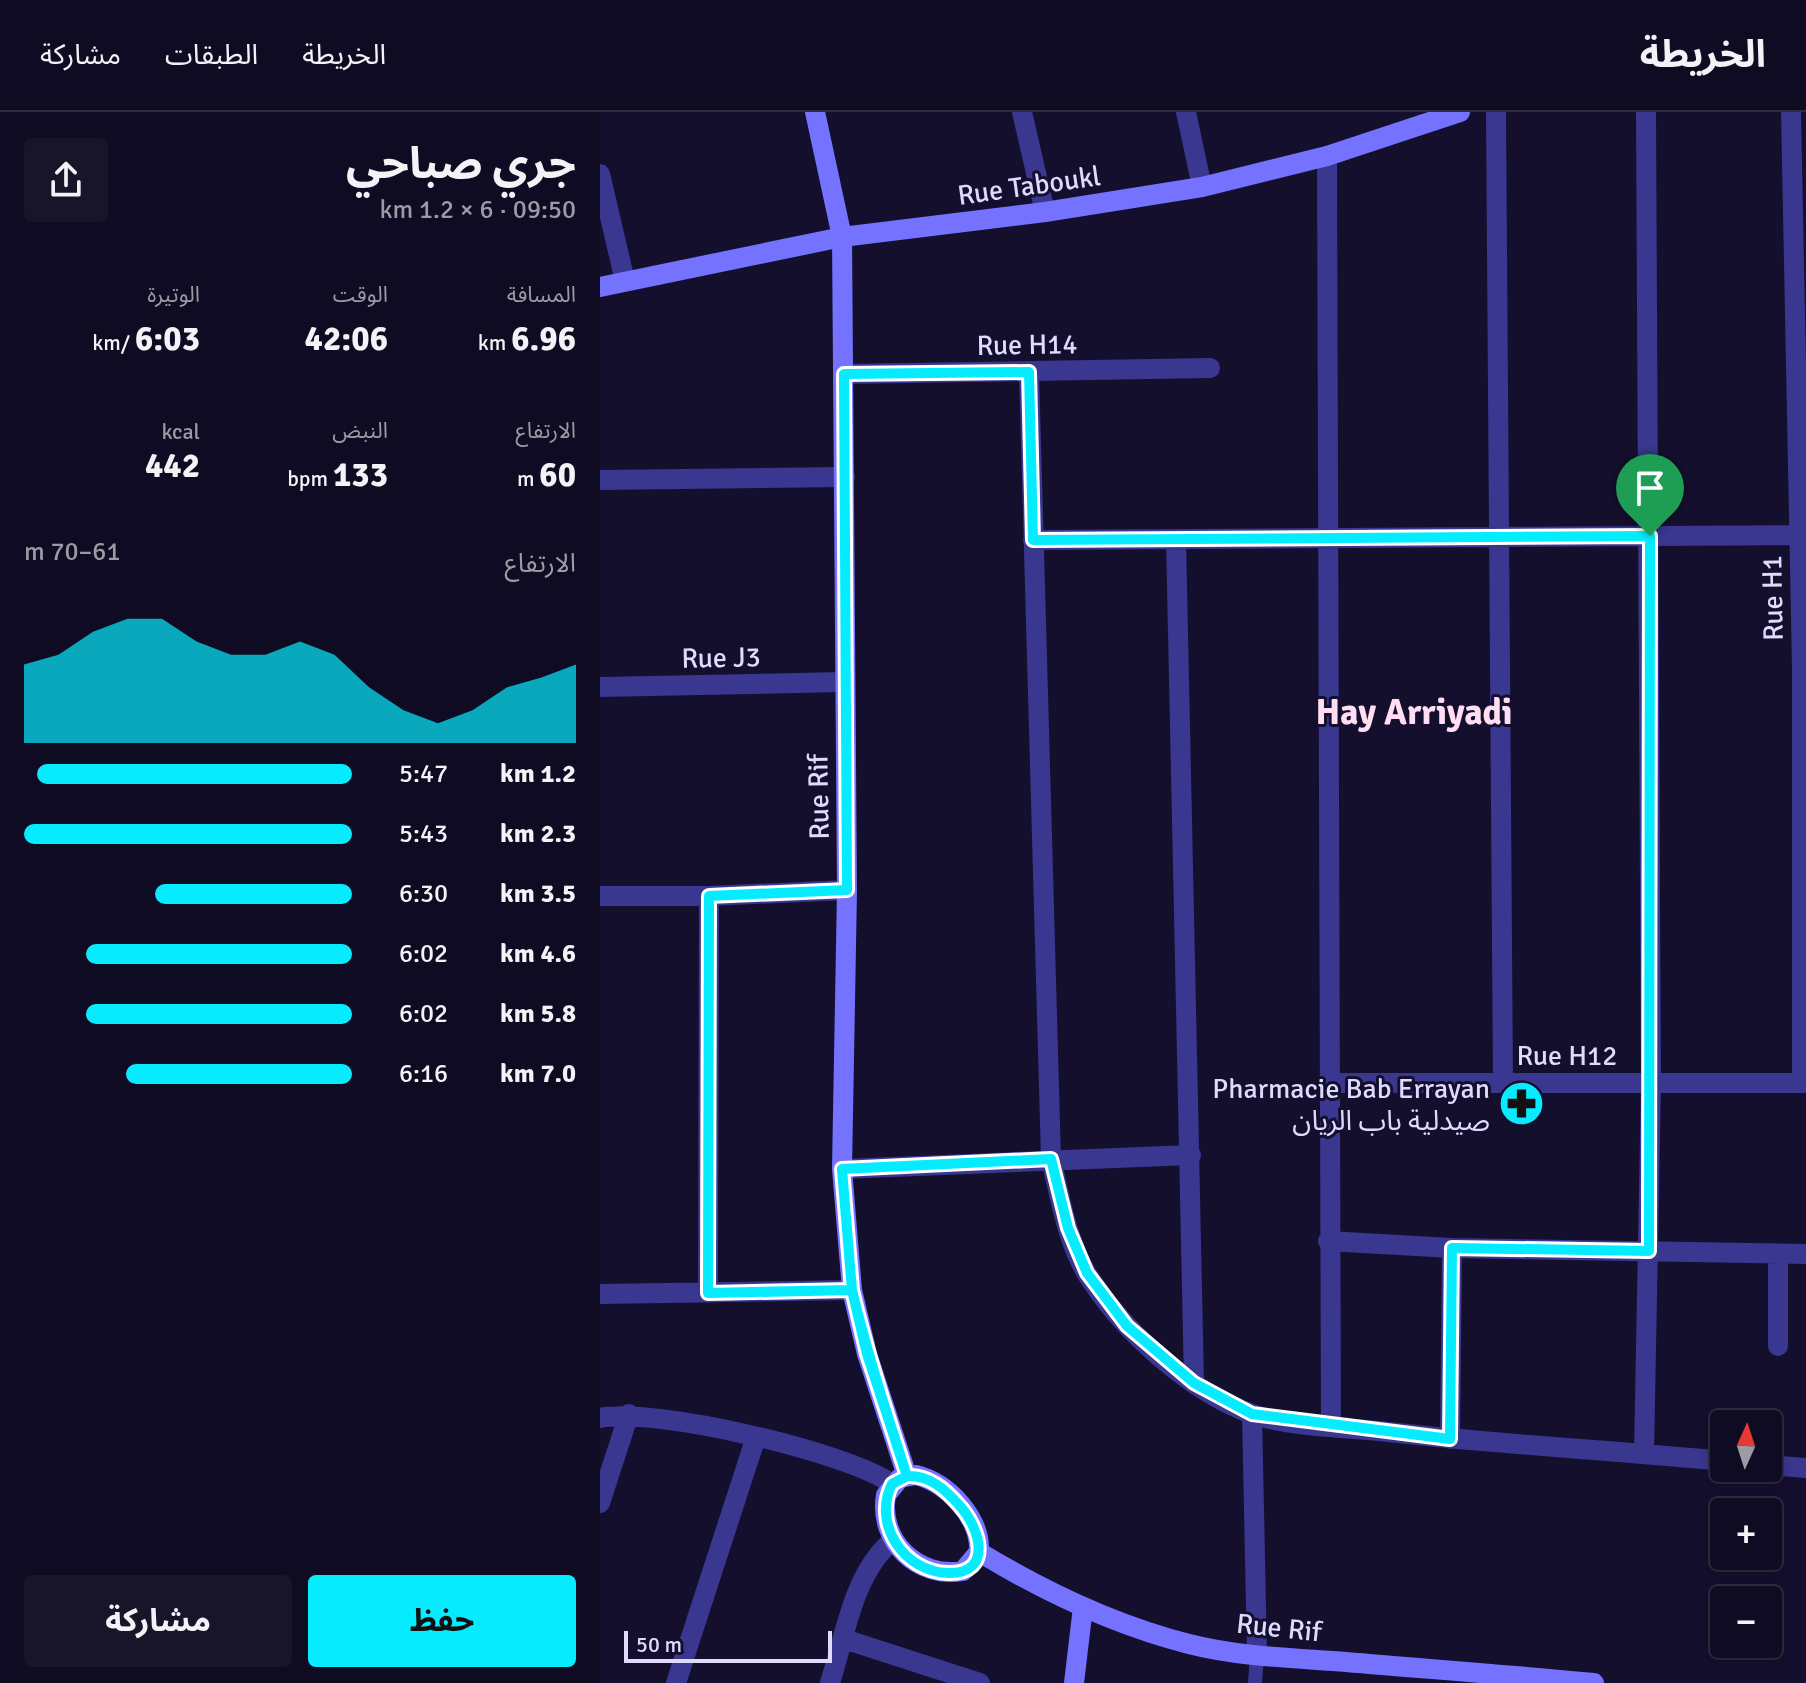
<!DOCTYPE html>
<html lang="ar">
<meta charset="utf-8">
<style>
body{margin:0;font-family:Signika,"Noto Sans Arabic",sans-serif;background:#18142a;color:#f1f3f6;direction:rtl;height:100vh;display:flex;flex-direction:column;font-size:30px;white-space:nowrap}
*{box-sizing:border-box;margin:0}
p{font-size:26px;color:#9b9ba5}
.icon{flex:none;width:44px;height:44px;fill:none;stroke:currentColor;stroke-width:2;stroke-linecap:round;stroke-linejoin:round}
.map{position:relative;flex:1;overflow:hidden;direction:ltr}
.side{display:flex;flex-direction:column;background:#0f0b22;width:600px}
.side>*{flex:none}
.needle{width:52px;rotate:3deg}
.buttons{position:absolute;left:1110px;top:1298px;display:grid;gap:16px}
.buttons a{display:grid;place-items:center;width:72px;height:72px;border-radius:8px;background:#0f0b22;box-shadow:0 4px 12px #0003,0 0 0 2px #2f2b40;font-size:40px}
.scale{position:absolute;left:24px;bottom:20px;width:208px;box-sizing:border-box;padding-left:8px;border:4px solid #dfdbff;border-top:0;font-size:22px;line-height:28px;white-space:nowrap;color:#dfdbff;-webkit-text-stroke:6px #140f2d;paint-order:stroke}
.pin{position:absolute;display:grid;place-items:center;width:68px;height:68px;color:#fff;margin:-82px -34px;border-radius:50% 50% 50% 0;rotate:-45deg;box-shadow:0 0 8px #0007}
.pin .icon{rotate:45deg}
.round{display:grid;place-items:center;flex:none;width:84px;height:84px;border-radius:8px;background:#18142a}
.headline{display:flex;align-items:center;justify-content:space-between;height:136px;padding:0 24px}
h1{font-size:44px;font-weight:700;line-height:60px}
.figures{display:grid;grid-template-columns:repeat(3,1fr);gap:12px;height:136px;padding:8px 24px}
.figures div{display:grid;align-content:center}
.figures b{font-size:34px;font-weight:700}
.figures small{font-size:22px;font-weight:400}
.figures p{font-size:22px}
.chart{height:224px;padding:16px 24px}
.chart p{display:flex;justify-content:space-between}
.chart svg{width:100%;height:144px;margin-top:8px;fill:#07ebff;opacity:.7}
.button{display:flex;gap:16px;margin-top:auto;padding:16px 24px}
.button a{flex:1;height:92px;border-radius:8px;background:#07ebff;color:#111;font-size:32px;font-weight:700;line-height:92px;text-align:center}
.button a+a{background:#18142a;color:#f1f3f6}
ul{padding:0 24px;list-style:none;font-size:26px}
li{display:grid;grid-template-columns:128px 96px 1fr;align-items:center;height:60px}
li i{height:20px;border-radius:10px;background:#07ebff}
header{display:flex;align-items:center;gap:48px;box-sizing:border-box;height:112px;padding:0 40px;background:#0f0b22;border-bottom:2px solid #2f2b40}
header strong{font-size:38px}
nav{display:flex;gap:44px;margin-inline-start:auto;font-size:28px}
main{display:flex;flex:1;min-height:0}
.map>svg:first-child{display:block}
</style>
<header>
<strong>الخريطة</strong>
<nav><a>الخريطة</a><a>الطبقات</a><a>مشاركة</a></nav>
</header>
<main>
<div class="map">
<svg width="1206" height="1571" viewBox="0 0 1206 1571">
<rect width="100%" height="100%" fill="#140f2d"/>
<g fill="none" stroke-linecap="round" stroke-linejoin="round">
<!-- lane -->
<path stroke="#39378f" stroke-width="14" d="M655,1571L657,1543"/>
<!-- street -->
<path stroke="#39378f" stroke-width="20" d="M422,0L445,100
M586,0L602,75
M896,0L903,971
M1191,0L1202,556V971
M727,44L731,1314
M0,62L25,169
M429,260L451,1047C460,1085 467,1129 487,1162C522,1218 590,1280 652,1302C691,1315 738,1315 779,1319C893,1332 1009,1338 1124,1349
M244,262L610,256
M0,368L245,365
M576,427L594,1271
M433,428L1206,423
M0,575L244,570
M0,784H109L247,778
M728,971H1206
M242,1057L591,1043
M728,1129L852,1136L1206,1142
M108,1181L109,784
M0,1182L252,1178
M1178,1234V1142
M652,1302L657,1543
M0,1306C53,1295 248,1340 292,1372
M850,1327L852,1136
M1044,1342L1051,972L1046,0
M1168,1353L1206,1356
M0,1391L29,1302
M244,1527L380,1571
M76,1571L156,1325
M230,1571C245,1524 253,1461 293,1428"/>
<!-- secondary -->
<path stroke="#7472ff" stroke-width="20" d="M215,0L242,125L247,778L242,1057L252,1178L267,1242L307,1364
M0,175L242,125L445,100L602,75L727,44L860,0
M316,1363C348,1371 381,1406 379,1440L363,1459C318,1467 278,1429 286,1383L300,1366Z
M379,1440C445,1480 514,1513 589,1532C640,1545 694,1546 746,1550C828,1557 911,1563 994,1571
M474,1571L483,1495"/>
</g>
<g fill="none" stroke-linecap="round" stroke-linejoin="round">
<defs>
<path id="route" d="M1050,424L433,428L429,260L244,262L247,778L109,784L108,1181L252,1178C267,1241 287,1302 307,1364L292,1372C272,1412 304,1460 348,1461C395,1462 379,1414 359,1393C345,1377 329,1363 307,1364L267,1242L252,1178L242,1057L451,1047L468,1116L487,1161L527,1214L594,1271L652,1302L850,1327L852,1136L1049,1139L1050,424"/>
</defs>
<!-- route casing -->
<use href="#route" stroke="#fff" stroke-width="16"/>
<!-- route -->
<use href="#route" stroke="#07ebff" stroke-width="10"/>
</g>
<!-- icons -->
<defs>
<symbol id="pharmacy-disc" viewBox="-11 -11 22 22"><circle r="9.5" fill="#07ebff" stroke="#140f2d"/><path d="M-2-6h4v4h4v4h-4v4h-4v-4h-4v-4h4Z" fill="#111"/></symbol>
</defs>
<g fill-rule="evenodd">
<use href="#pharmacy-disc" x="896" y="966" width="51" height="51"/>
</g>
<g text-anchor="middle" stroke-width="6" stroke-linejoin="round" paint-order="stroke">
<!-- street labels -->
<g font-size="28" fill="#dfdbff" stroke="#140f2d">
<text transform="translate(429 73) rotate(-8)" y="10">Rue Taboukl</text>
<text transform="translate(427 232) rotate(-1)" y="10">Rue H14</text>
<text transform="translate(1172 486) rotate(-91)" y="10">Rue H1</text>
<text transform="translate(121 545) rotate(-1)" y="10">Rue J3</text>
<text transform="translate(218 685) rotate(-91)" y="10">Rue Rif</text>
<text x="967" y="953">Rue H12</text>
<text transform="translate(679 1515) rotate(6)" y="10">Rue Rif</text>
</g>
<!-- poi labels -->
<g font-size="28" fill="#dfdbff" stroke="#140f2d" text-anchor="end">
<text x="890" y="986">Pharmacie Bab Errayan<tspan x="890" dy="32">صيدلية باب الريان</tspan></text>
</g>
<!-- district labels -->
<g font-size="36" font-weight="bold" fill="#ffddf3" stroke="#140f2d">
<text x="814" y="612">Hay Arriyadi</text>
</g>
</g>
</svg>
<div class="buttons">
<a><svg class="needle" viewBox="-14 -14 28 28"><path d="M0-13l5 13h-10z" fill="#e53935"/><path d="M0 13l5-13h-10z" fill="#9b9ba5"/></svg></a>
<a>+</a>
<a>−</a>
</div>
<div class="scale">50 m</div>
<div class="pin" style="left:1050px;top:424px;background:#1e9e55"><svg class="icon" aria-label="arrive" viewBox="0 0 24 24"><path d="M6 21V4h12l-3 4 3 4H6"/></svg></div>
</div>
<section class="side">
<div class="headline"><div><h1>جري صباحي</h1><p>09:50 · 6 × 1.2 km</p></div><a class="round"><svg class="icon" aria-label="share" viewBox="0 0 24 24"><path d="M12 15V3M7 8l5-5 5 5M5 13v7h14v-7"/></svg></a></div>
<div class="figures">
<div><p>المسافة</p><b>6.96<small> km</small></b></div>
<div><p>الوقت</p><b>42:06</b></div>
<div><p>الوتيرة</p><b>6:03<small> /km</small></b></div>
</div>
<div class="figures">
<div><p>الارتفاع</p><b>60<small> m</small></b></div>
<div><p>النبض</p><b>133<small> bpm</small></b></div>
<div><p>kcal</p><b>442</b></div>
</div>
<div class="chart"><p><span>الارتفاع</span>61–70 m</p>
<svg viewBox="0 0 160 44" preserveAspectRatio="none"><path d="M0 44V20L10 17L20 10L30 6L40 6L50 13L60 17L70 17L80 13L90 17L100 27L110 34L120 38L130 34L140 27L150 24L160 20V44z"/></svg>
</div>
<ul>
<li><b>1.2 km</b>5:47<i style="width:96%"></i></li>
<li><b>2.3 km</b>5:43<i style="width:100%"></i></li>
<li><b>3.5 km</b>6:30<i style="width:60%"></i></li>
<li><b>4.6 km</b>6:02<i style="width:81%"></i></li>
<li><b>5.8 km</b>6:02<i style="width:81%"></i></li>
<li><b>7.0 km</b>6:16<i style="width:69%"></i></li>
</ul>
<div class="button"><a>حفظ</a><a>مشاركة</a></div>
</section>
</main>
